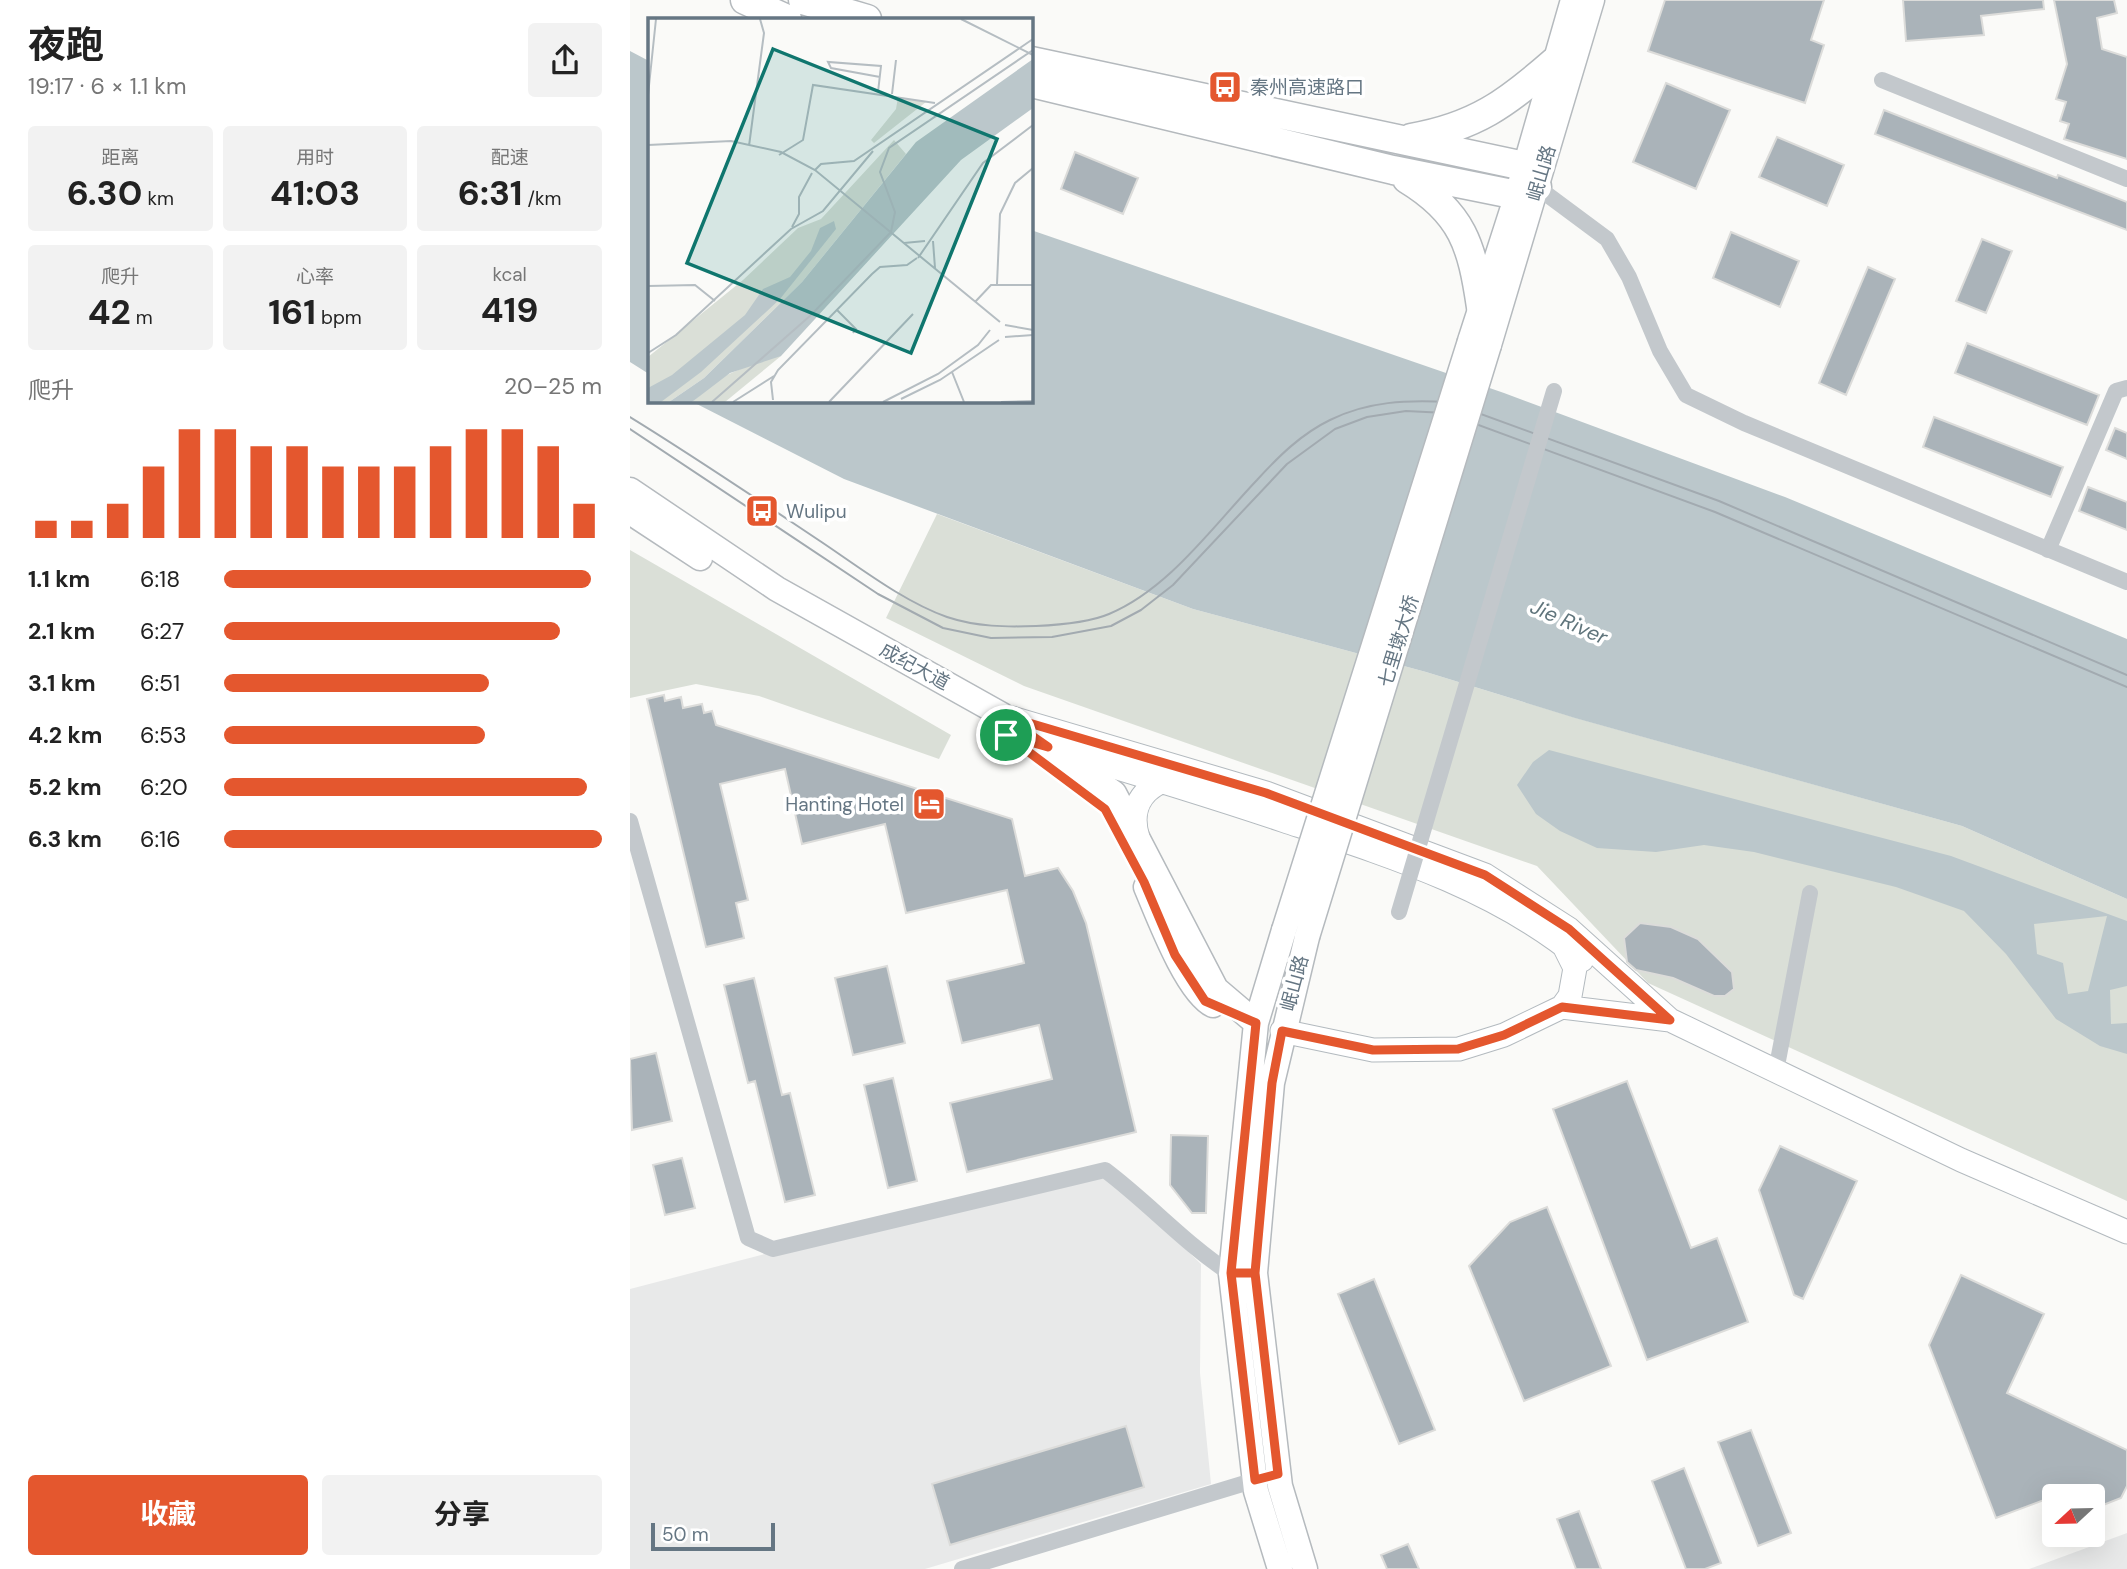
<!DOCTYPE html>
<html lang="zh">
<meta charset="utf-8">
<style>
body{margin:0;font-family:"DM Sans","Noto Sans SC",sans-serif;background:#f2f2f2;color:#222;height:100vh;display:flex;flex-direction:column;font-size:26px;white-space:nowrap}
*{box-sizing:border-box;margin:0}
p{font-size:23px;color:#767676}
.icon{flex:none;width:38px;height:38px;fill:none;stroke:currentColor;stroke-width:2;stroke-linecap:round;stroke-linejoin:round}
.map{position:relative;flex:1;overflow:hidden}
.sheet{display:flex;flex-direction:column;background:#fff;width:630px}
.sheet>*{flex:none}
.needle{width:46px;rotate:248deg}
.buttons{position:absolute;left:1412px;top:1484px;display:grid;gap:14px}
.buttons a{display:grid;place-items:center;width:63px;height:63px;border-radius:7px;background:#fff;box-shadow:0 7px 28px #0002;font-size:35px}
.scale{position:absolute;left:21px;bottom:18px;width:124px;box-sizing:border-box;padding-left:7px;border:4px solid #657683;border-top:0;font-size:19px;line-height:24px;white-space:nowrap;color:#657683;-webkit-text-stroke:5px #fff;paint-order:stroke}
.pin{position:absolute;display:grid;place-items:center;width:60px;height:60px;color:#fff;margin:-30px;border:4px solid #fff;border-radius:50%;box-shadow:0 2px 7px #0007}
.round{display:grid;place-items:center;flex:none;width:74px;height:74px;border-radius:7px;background:#f2f2f2}
.headline{display:flex;align-items:center;justify-content:space-between;height:119px;padding:0 28px}
h1{font-size:38px;font-weight:700;line-height:52px}
.stats{display:grid;grid-template-columns:repeat(3,1fr);gap:10px;height:119px;padding:7px 28px}
.stats div{display:grid;align-content:center;border-radius:7px;background:#f2f2f2;text-align:center}
.stats b{font-size:35px;font-weight:700}
.stats small{font-size:19px;font-weight:400}
.stats p{font-size:19px}
.chart{height:196px;padding:14px 28px}
.chart p{display:flex;justify-content:space-between}
.chart svg{width:100%;height:126px;margin-top:7px;stroke:#e4572e;stroke-width:6}
.action{display:flex;gap:14px;margin-top:auto;padding:14px 28px}
.action a{flex:1;height:80px;border-radius:7px;background:#e4572e;color:#fff;font-size:28px;font-weight:700;line-height:80px;text-align:center}
.action a+a{background:#f2f2f2;color:#222}
ul{padding:0 28px;list-style:none;font-size:23px}
li{display:grid;grid-template-columns:112px 84px 1fr;align-items:center;height:52px}
li i{height:18px;border-radius:9px;background:#e4572e}
main{display:flex;flex:1;min-height:0}
.map>svg:first-child{display:block}
</style>
<main>
<section class="sheet">
<div class="headline"><div><h1>夜跑</h1><p>19:17 · 6 × 1.1 km</p></div><a class="round"><svg class="icon" aria-label="share" viewBox="0 0 24 24"><path d="M12 15V3M7 8l5-5 5 5M5 13v7h14v-7"/></svg></a></div>
<div class="stats">
<div><p>距离</p><b>6.30<small> km</small></b></div>
<div><p>用时</p><b>41:03</b></div>
<div><p>配速</p><b>6:31<small> /km</small></b></div>
</div>
<div class="stats">
<div><p>爬升</p><b>42<small> m</small></b></div>
<div><p>心率</p><b>161<small> bpm</small></b></div>
<div><p>kcal</p><b>419</b></div>
</div>
<div class="chart"><p><span>爬升</span>20–25 m</p>
<svg viewBox="0 0 160 44" preserveAspectRatio="none"><path d="M5 44V38M15 44V38M25 44V32M35 44V19M45 44V6M55 44V6M65 44V12M75 44V12M85 44V19M95 44V19M105 44V19M115 44V12M125 44V6M135 44V6M145 44V12M155 44V32"/></svg>
</div>
<ul>
<li><b>1.1 km</b>6:18<i style="width:97%"></i></li>
<li><b>2.1 km</b>6:27<i style="width:89%"></i></li>
<li><b>3.1 km</b>6:51<i style="width:70%"></i></li>
<li><b>4.2 km</b>6:53<i style="width:69%"></i></li>
<li><b>5.2 km</b>6:20<i style="width:96%"></i></li>
<li><b>6.3 km</b>6:16<i style="width:100%"></i></li>
</ul>
<div class="action"><a>收藏</a><a>分享</a></div>
</section>
<div class="map">
<svg width="1497" height="1569" viewBox="0 0 1497 1569">
<rect width="100%" height="100%" fill="#fafaf8"/>
<!-- built -->
<path fill="#e8e9e9" d="M470,1167L571,1264L570,1373L581,1484L295,1569H0V1289Z
M1497,1533V1569H1399Z"/>
<!-- green -->
<path fill="#dadfd7" d="M307,514L563,609L796,672L946,718L1332,826L1497,899V1201L1018,983L907,866L394,686L256,618Z
M0,550L321,735L309,759L129,696L66,684L0,698Z"/>
<!-- water -->
<path fill="#bbc7cb" fill-rule="evenodd" d="M0,51L19,61V374L0,362Z
M401,230L874,393L1155,497L1497,639V899L1332,826L945,718L796,672L563,609L214,479L61,401H401Z
M919,750L1321,856L1497,921V986L1480,990L1481,1024L1497,1023V1054L1470,1046L1426,1019L1376,954L1334,911L1266,887L1124,852L1074,845L1026,852L967,848L930,831L906,814L887,785L903,762ZM1477,916L1458,991L1438,994L1433,963L1407,954L1404,924Z"/>
<!-- building -->
<path fill="#aab3b9" stroke="#dcdcda" stroke-width="2" d="M1035,0H1194L1181,40L1194,45L1175,103L1018,51Z
M1273,0H1413L1414,9L1351,16L1354,35L1276,41Z
M1424,0H1484L1487,13L1467,18L1472,49L1497,57V159L1434,139L1439,124L1430,121L1436,102L1426,99L1437,64Z
M1036,83L1100,110L1066,189L1003,162Z
M1254,110L1427,178L1428,175L1497,202V230L1245,134Z
M1147,137L1214,165L1197,206L1129,177Z
M445,152L508,178L493,214L431,189Z
M1101,232L1169,261L1150,307L1083,278Z
M1352,239L1382,251L1356,313L1326,301Z
M1238,267L1265,279L1216,395L1189,383Z
M1337,343L1469,395L1457,425L1325,373Z
M1304,417L1433,467L1421,497L1293,447Z
M1485,428L1497,433V459L1476,450Z
M1458,487L1497,502V530L1449,511Z
M34,695L35,701L51,697L53,708L72,704L74,713L82,711L86,725L382,819L395,876L428,868L443,891L456,923L506,1132L337,1172L320,1103L422,1079L409,1025L332,1043L317,981L394,963L377,890L276,913L255,824L172,844L155,769L90,784L118,900L106,903L114,938L76,947L17,699Z
M1010,923L1041,927L1068,939L1102,972L1104,989L1095,996H1084L1043,978L1006,970L997,962L994,938Z
M257,966L275,1043L223,1055L205,978Z
M124,978L152,1095L160,1093L185,1195L155,1202L125,1081L118,1083L94,985Z
M26,1053L42,1121L2,1130L0,1059Z
M263,1078L287,1181L258,1188L234,1085Z
M997,1081L1061,1248L1087,1238L1118,1322L1017,1360L923,1109Z
M541,1135L578,1136L576,1213H562L540,1185Z
M1150,1146L1227,1181L1173,1299L1164,1295L1129,1190Z
M52,1158L65,1208L35,1215L23,1165Z
M917,1207L981,1366L894,1401L839,1266L880,1222Z
M1331,1275L1414,1314L1377,1393L1497,1450V1486L1491,1498L1463,1509V1496H1455L1451,1486L1366,1518L1299,1345Z
M744,1279L805,1430L769,1444L708,1294Z
M496,1426L514,1487L320,1545L302,1484Z
M1121,1430L1161,1533L1128,1546L1088,1442Z
M1054,1468L1091,1563L1075,1569H1056L1022,1481Z
M949,1511L971,1569H946L927,1519Z
M778,1544L789,1569H757L751,1555Z"/>
<g fill="none" stroke-linecap="round" stroke-linejoin="round">
<defs>
<path id="secondary" d="M382,718L636,793L855,875L939,929L1040,1020L1331,1160L1497,1232
M376,735C469,762 563,790 655,821C758,855 868,889 952,960
M508,838C500,812 508,792 533,781
M932,1007L1040,1020
M652,1031L743,1050L829,1049L874,1035L932,1007L940,996L945,968L934,946"/>
<path id="primary" d="M840,341L887,195L943,0
M859,345L962,0
M0,490L147,589L372,715L484,793L586,989L626,1023
M0,512L70,558
M516,887C528,915 557,993 583,1005
M650,1569L626,1491L601,1274L626,1023L654,930
M675,1569L650,1486L625,1273L642,1083L677,937"/>
<path id="highway" d="M115,0L157,19
M173,0L237,19
M401,61L894,166L907,187L887,195L763,170L401,83
M781,138C845,127 877,103 924,62
M777,179C833,213 842,246 851,307"/>
</defs>
<!-- secondary casing -->
<use href="#secondary" stroke="#b3babf" stroke-width="25"/>
<!-- primary casing -->
<use href="#primary" stroke="#b5babe" stroke-width="27"/>
<!-- highway casing -->
<use href="#highway" stroke="#b4b9bd" stroke-width="31"/>
<!-- street -->
<path stroke="#c3c8cc" stroke-width="16" d="M1252,80L1497,179
M907,187L977,239L999,277L1030,351L1056,395L1114,423L1497,582
M1418,550L1486,391L1497,388
M0,821L118,1238L143,1249L475,1170C520,1204 553,1242 601,1274L608,1273
M1146,1071L1180,893
M332,1569L632,1478"/>
<!-- secondary -->
<use href="#secondary" stroke="#fff" stroke-width="23"/>
<!-- primary -->
<use href="#primary" stroke="#fff" stroke-width="24"/>
<!-- highway -->
<use href="#highway" stroke="#fff" stroke-width="28"/>
<!-- tram -->
<path stroke="#a2aab0" stroke-width="2" d="M0,417C65,457 127,499 190,541C229,567 274,602 317,617C347,627 376,627 406,626C429,625 458,623 479,614C539,589 583,526 627,480C648,457 671,434 700,420C738,401 777,400 818,402L1089,501L1497,675
M0,429L248,594L313,628L361,638L422,637L481,626L511,610L543,585L657,464L705,429L737,417L776,411L816,413L1085,512L1497,687"/>
<defs>
<path id="primary-bridge" d="M654,930L840,341
M677,937L859,345"/>
</defs>
<!-- primary-bridge casing -->
<use href="#primary-bridge" stroke="#b5babe" stroke-width="27" stroke-linecap="butt"/>
<!-- street-bridge -->
<path stroke="#c3c8cc" stroke-width="16" d="M769,912L924,391"/>
<!-- primary-bridge -->
<use href="#primary-bridge" stroke="#fff" stroke-width="24"/>
</g>
<g fill="none" stroke-linecap="round" stroke-linejoin="round">
<defs>
<path id="route" d="M376,735L475,809L514,882L545,955L575,1001L626,1023L601,1273H625L648,1474L625,1480L601,1273H625L642,1083L652,1031L743,1050L828,1049L874,1035L932,1007L1040,1020L939,929L855,875L636,793L372,715L418,747L376,735"/>
</defs>
<!-- route casing -->
<use href="#route" stroke="#fff" stroke-width="14"/>
<!-- route -->
<use href="#route" stroke="#e4572e" stroke-width="9"/>
</g>
<!-- icons -->
<defs>
<symbol id="bus-square" viewBox="-11 -11 22 22"><rect x="-9" y="-9" width="18" height="18" rx="4" fill="#e4572e" stroke="#fff"/><path d="M-5-6H5V4H4V6H2V4H-2V6H-4V4H-5ZM-3.5-4V0h7V-4ZM-3.5 1.2v1.5H-2V1.2ZM2 1.2v1.5H3.5V1.2Z" fill="#fff"/></symbol>
<symbol id="hotel-square" viewBox="-11 -11 22 22"><rect x="-9" y="-9" width="18" height="18" rx="4" fill="#e4572e" stroke="#fff"/><path d="M-6-4.5h1.5V1H6V5H4.5V3h-9V5H-6ZM-4 0a1.8 1.8 0 1 1 3.6 0ZM.5 0V-2.5h3Q6-2.5 6 0Z" fill="#fff"/></symbol>
</defs>
<g fill-rule="evenodd">
<use href="#bus-square" x="576" y="68" width="38" height="38"/>
<use href="#bus-square" x="113" y="492" width="38" height="38"/>
<use href="#hotel-square" x="280" y="785" width="38" height="38"/>
</g>
<g text-anchor="middle" stroke-width="7" stroke-linejoin="round" paint-order="stroke">
<!-- poi labels -->
<g font-size="19" fill="#657683" stroke="#fff" text-anchor="start">
<text x="620" y="94">秦州高速路口</text>
<text x="156" y="518">Wulipu</text>
<text x="274" y="811" text-anchor="end">Hanting Hotel</text>
</g>
<!-- street labels -->
<g font-size="19" fill="#657683" stroke="#fff">
<text transform="translate(911 173) rotate(-74)" y="7">岷山路</text>
<text transform="translate(768 641) rotate(-73)" y="7">七里墩大桥</text>
<text transform="translate(285 666) rotate(29)" y="7">成纪大道</text>
<text transform="translate(664 983) rotate(-75)" y="7">岷山路</text>
</g>
<!-- water labels -->
<g font-size="21" font-style="italic" fill="#60757c" stroke="#fff">
<text transform="translate(939 622) rotate(24)" y="7">Jie River</text>
</g>
</g>
<!-- overview -->
<g transform="translate(18 18)">
<rect width="385" height="385" fill="#fafaf8"/>
<path d="M250,79L278,84L226,125L223,122L248,91ZM246,122L258,136L154,264L56,360L21,384H0V339L95,262L150,210L173,201ZM126,336L133,338L77,384H44L72,360Z" fill="#dadfd7"/>
<path d="M385,41V90L313,142L133,338L82,355L44,384H21L56,360L154,264L268,124ZM186,203L188,211L132,281L53,354L13,384H0V370L24,357L97,297L115,271L142,259L163,233L172,210Z" fill="#bbc7cb"/>
<path fill="none" stroke="#b5bdc2" stroke-width="2" d="M313,1L385,37M230,74L233,48L180,44L183,50L232,59M244,76L248,42M0,77L8,1M0,127L83,123L133,134L167,152L352,304M101,128L116,15L112,1M131,137L155,122L165,67L287,85M167,152L173,146L206,143L385,21M144,209L151,196V179L164,155M285,223L287,250M256,225L277,223M270,240L335,145L385,107M349,266L352,196L367,165L385,150M0,268L47,267L67,283M327,284L343,267H385M189,292L208,311L205,315M357,307L385,312M357,319L385,317M0,335L28,317L143,211L175,193L225,133M304,354L316,384M253,381L292,362L351,322M125,382L123,364L130,352L224,256L232,249L259,247L269,240M64,384L163,297L243,214L247,194L232,154L241,130L385,32M85,384L126,358M181,384L265,296M235,384L290,356L330,327L342,312M353,384L385,383"/>
<path fill="#0f766e" fill-opacity="0.15" stroke="#0f766e" stroke-width="3.5" d="M125,31L349,121L263,335L39,245Z"/>
<rect width="385" height="385" fill="none" stroke="#657683" stroke-width="3.5"/>
</g>
</svg>
<div class="buttons">
<a><svg class="needle" viewBox="-14 -14 28 28"><path d="M0-13l5 13h-10z" fill="#e53935"/><path d="M0 13l5-13h-10z" fill="#767676"/></svg></a>
</div>
<div class="scale">50 m</div>
<div class="pin" style="left:376px;top:735px;background:#1e9e55"><svg class="icon" aria-label="arrive" viewBox="0 0 24 24"><path d="M6 21V4h12l-3 4 3 4H6"/></svg></div>
</div>
</main>
